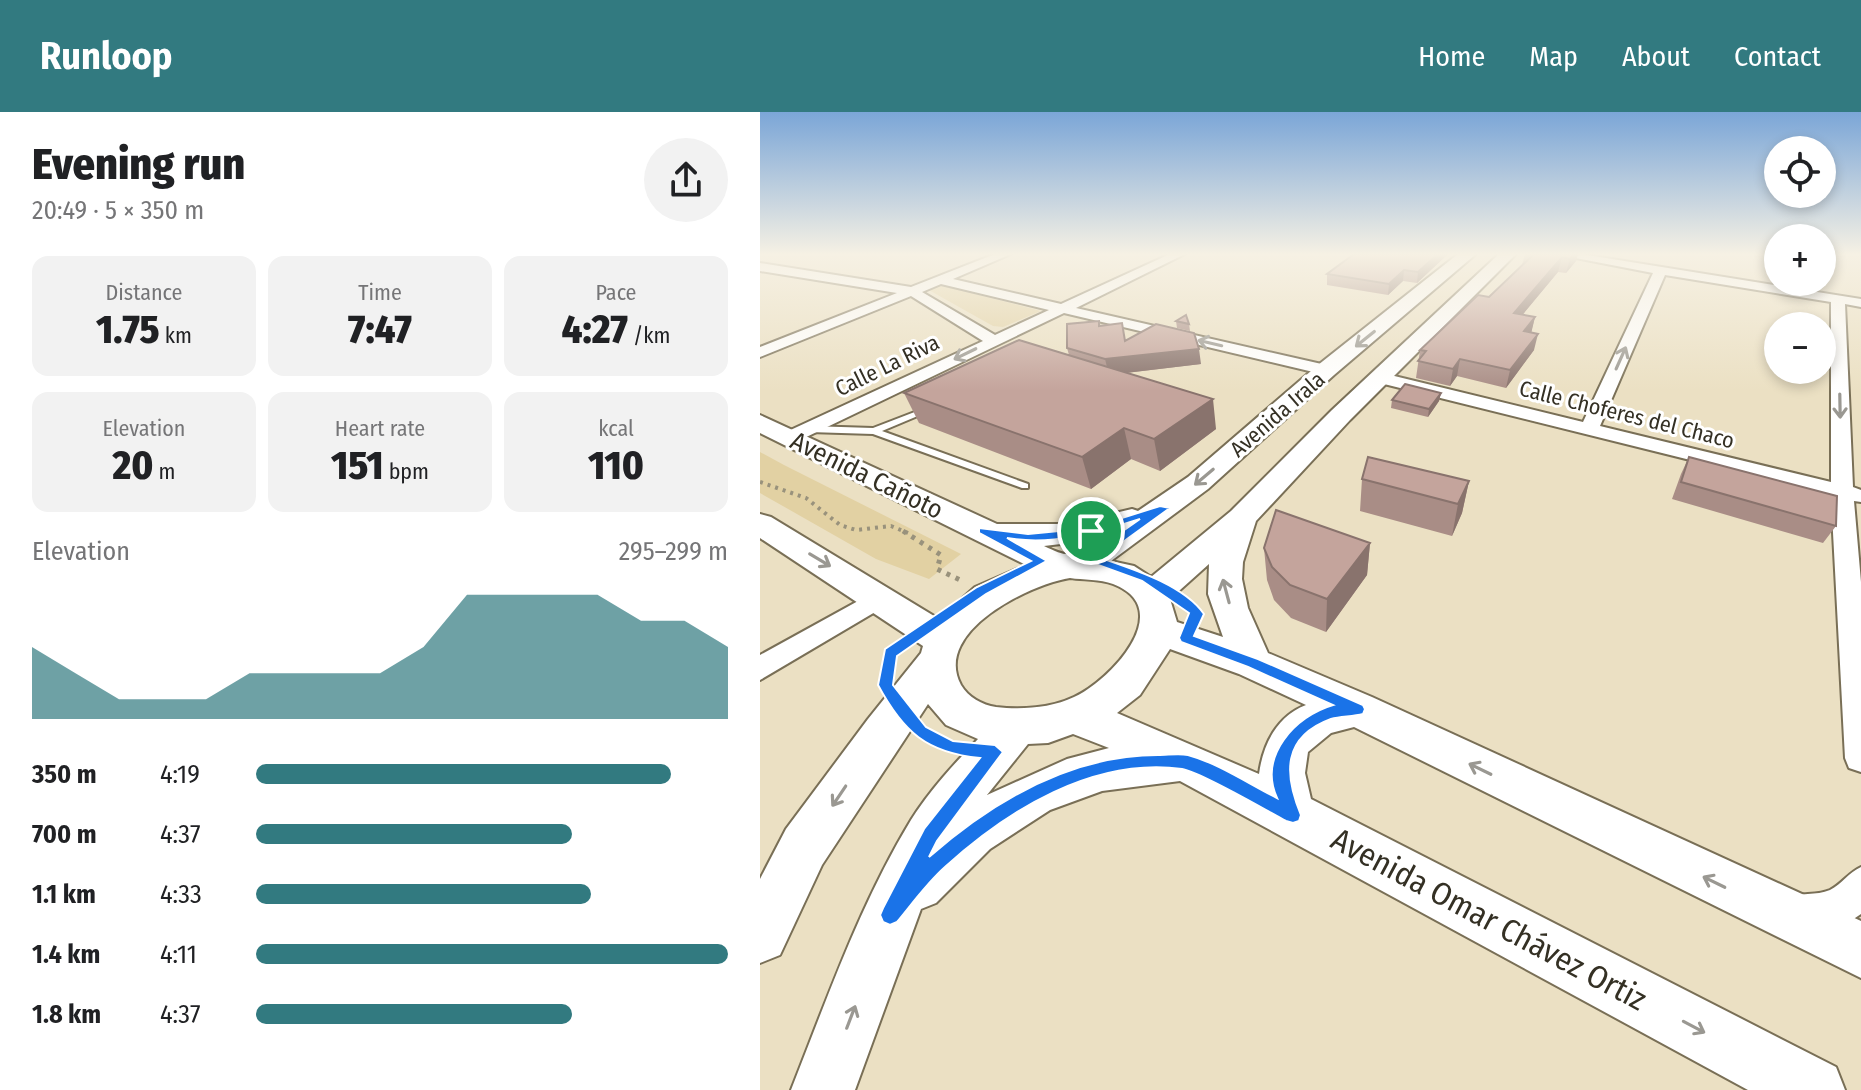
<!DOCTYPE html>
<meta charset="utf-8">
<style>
body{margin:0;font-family:"Fira Sans Condensed",sans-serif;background:#f2f2f2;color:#202124;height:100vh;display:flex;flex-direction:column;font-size:30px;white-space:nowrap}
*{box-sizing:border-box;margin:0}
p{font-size:26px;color:#757577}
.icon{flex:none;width:44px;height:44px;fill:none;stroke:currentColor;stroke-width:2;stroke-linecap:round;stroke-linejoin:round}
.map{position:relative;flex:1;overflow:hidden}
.drawer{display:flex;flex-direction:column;background:#fff;width:760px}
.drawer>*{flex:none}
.tools{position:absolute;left:1004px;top:24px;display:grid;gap:16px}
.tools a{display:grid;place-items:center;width:72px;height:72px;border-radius:50%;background:#fff;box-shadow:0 4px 12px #0003;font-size:40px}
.pin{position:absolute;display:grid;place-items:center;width:68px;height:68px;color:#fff;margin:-34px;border:4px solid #fff;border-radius:50%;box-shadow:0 2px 8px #0007}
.round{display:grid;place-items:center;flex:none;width:84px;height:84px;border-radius:42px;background:#f2f2f2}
.headline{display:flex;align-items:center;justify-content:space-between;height:136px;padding:0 32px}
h1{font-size:44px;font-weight:800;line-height:60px}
.metrics{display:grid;grid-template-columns:repeat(3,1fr);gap:12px;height:136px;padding:8px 32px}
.metrics div{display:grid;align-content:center;border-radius:16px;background:#f2f2f2;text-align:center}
.metrics b{font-size:40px;font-weight:800}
.metrics small{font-size:22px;font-weight:400}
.metrics p{font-size:22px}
.chart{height:224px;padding:16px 32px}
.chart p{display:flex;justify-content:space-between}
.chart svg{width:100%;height:144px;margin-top:8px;fill:#327a80;opacity:.7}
ul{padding:0 32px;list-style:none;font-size:26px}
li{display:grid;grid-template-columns:128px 96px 1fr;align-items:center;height:60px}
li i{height:20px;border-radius:10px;background:#327a80}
header{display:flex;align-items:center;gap:48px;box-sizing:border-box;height:112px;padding:0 40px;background:#327a80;color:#fff}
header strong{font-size:38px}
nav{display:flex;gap:44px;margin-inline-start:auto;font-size:28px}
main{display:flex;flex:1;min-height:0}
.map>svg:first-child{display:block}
</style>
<header>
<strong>Runloop</strong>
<nav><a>Home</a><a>Map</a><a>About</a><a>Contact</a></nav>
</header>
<main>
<section class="drawer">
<div class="headline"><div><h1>Evening run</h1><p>20:49 · 5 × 350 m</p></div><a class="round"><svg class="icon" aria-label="share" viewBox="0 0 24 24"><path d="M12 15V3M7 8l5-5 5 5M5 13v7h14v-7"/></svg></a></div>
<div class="metrics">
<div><p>Distance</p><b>1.75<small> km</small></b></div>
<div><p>Time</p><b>7:47</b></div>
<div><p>Pace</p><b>4:27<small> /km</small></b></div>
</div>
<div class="metrics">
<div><p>Elevation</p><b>20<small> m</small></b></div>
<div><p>Heart rate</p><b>151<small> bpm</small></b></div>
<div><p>kcal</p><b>110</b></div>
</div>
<div class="chart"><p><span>Elevation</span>295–299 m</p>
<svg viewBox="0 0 160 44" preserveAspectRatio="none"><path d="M0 44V22L10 30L20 38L30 38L40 38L50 30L60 30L70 30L80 30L90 22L100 6L110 6L120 6L130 6L140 14L150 14L160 22V44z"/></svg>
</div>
<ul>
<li><b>350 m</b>4:19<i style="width:88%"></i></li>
<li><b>700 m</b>4:37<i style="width:67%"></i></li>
<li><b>1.1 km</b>4:33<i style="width:71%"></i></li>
<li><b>1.4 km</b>4:11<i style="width:100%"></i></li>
<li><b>1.8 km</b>4:37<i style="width:67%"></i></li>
</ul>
</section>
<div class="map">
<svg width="1101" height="978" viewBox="0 0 1101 978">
<rect width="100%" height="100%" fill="#ebe0c3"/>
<!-- green -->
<path fill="#e2d1a3" d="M170,173H180L281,199L243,215L233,214L167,177Z
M0,340L24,353L201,442L169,467L116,447L0,381Z"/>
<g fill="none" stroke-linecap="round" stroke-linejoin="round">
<defs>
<path id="lane" d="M165,296L172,298L122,319L268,372V376H262L113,322L49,320L45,317L49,314L113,316Z"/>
<path id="street" d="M235,142H251L193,167L301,192L410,142H425L316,196L566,253L574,258L566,263L304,201L38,329H24L21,325L24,321L223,229L151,184L0,245V235L137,181L0,159V151L151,175ZM181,172L289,198L235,223L162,180Z
M795,142H821L1101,187V195L1085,192L1093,375L1101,378V390L1094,389L1101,470V660L1089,656L1085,646L1071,383L616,270L614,266L622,261L823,310L893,161ZM905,163L1071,190V370L840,314Z
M118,478L127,481L131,487L127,493L0,568V543Z
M1101,755V802C1079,818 1051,824 1025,814L1020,800L1025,786C1040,780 1056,784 1070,778C1082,772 1088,761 1101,755Z"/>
<path id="secondary" d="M698,142H716L574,263L448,377L351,449L374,454L391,465L471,399L572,298L739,142H756L590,308L496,409L483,450L482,467L488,496L508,541L612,585L1101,809V866L594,615L571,621L548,640L545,661L551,687L1076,955L1085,978H988L420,669L342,679L290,698L230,737L176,791L161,797L95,978H31C67,887 100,792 151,708C170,678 194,652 218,627L186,613L168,592L62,753L20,843L0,851V767L26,717L108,607L161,541L163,534L0,426V402L11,405L179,507L215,475L266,453L0,321V303L237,412H308L372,397L378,399L428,365L558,253ZM335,428C311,444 311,447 284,434ZM449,452L448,482L463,525L417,510L410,487ZM310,466C323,468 340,467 353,472C418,497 350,569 314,585C291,596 261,598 236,595C222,593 208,585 201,573C172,519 271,472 310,466ZM410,537L479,562L546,593C517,604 503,632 499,662L357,601L380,583ZM313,622L349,636L307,647L227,683L268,632L288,631Z"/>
</defs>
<!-- lane casing -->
<use href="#lane" stroke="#796f56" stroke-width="4"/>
<!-- street casing -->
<use href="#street" stroke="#796f56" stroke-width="4"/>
<!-- secondary casing -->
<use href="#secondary" stroke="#796f56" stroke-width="4"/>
<!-- path-far1 -->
<path stroke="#99927c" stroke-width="4" stroke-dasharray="3 5" stroke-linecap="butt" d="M0,370L46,386L80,413L96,418L131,414L148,421"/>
<!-- path -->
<path stroke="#99927c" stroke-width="5" stroke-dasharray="4 6" stroke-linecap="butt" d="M143,419L181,443L177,457L200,468
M128,555L130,541L137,536"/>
<!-- lane -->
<use href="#lane" fill="#fff" fill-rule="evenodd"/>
<!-- street -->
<use href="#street" fill="#fff" fill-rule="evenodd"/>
<!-- secondary -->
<use href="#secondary" fill="#fff" fill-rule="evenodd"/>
</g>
<!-- wall -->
<path fill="#a98d86" d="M594,142H688L657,171L643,169L628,183L567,173V162Z
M765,142H818L816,149L806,161L798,160L762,203L775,205L771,220L774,238L746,276L697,264L690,274L656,266L660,238L729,185L762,153Z
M339,209L340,213L366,228L441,252L365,261L456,317L400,359L371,347L331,377L159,311L144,281L309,243L307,236Z
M416,209L429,212L430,219L417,216Z
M681,281L679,289L668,305L631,296L632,288Z
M929,345L1076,414L1063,431L912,387L921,362Z
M602,367L709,369L702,401L692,424L600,399Z
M610,431L607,463L566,520L531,506L514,488L507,468L504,436Z"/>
<!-- shaded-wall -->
<path fill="#89736d" d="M678,142H688L657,171L658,160Z
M814,142H818L816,149L806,161L810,147Z
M802,145L798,160L750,218L754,201Z
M644,158L643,169L628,183L629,172Z
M775,205L771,222L764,219Z
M778,222L774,238L746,276L750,258Z
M439,237L441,252L349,263L345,247Z
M700,247L697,264L690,274L693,257Z
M681,281L679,289L668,305L669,297Z
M453,287L456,317L400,359L394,327Z
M364,316L371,347L331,377L322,345Z
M709,369L702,401L692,424L698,392Z
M610,431L607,463L566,520L567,487Z"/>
<!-- building -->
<path fill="#c4a49c" stroke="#89736d" stroke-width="2" d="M594,142H678L658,160L644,158L629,172L567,162Z
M774,142H814L810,147L802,145L754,201L775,205L764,219L778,222L750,258L700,247L693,257L658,249L666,239L660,238L718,183L729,185Z
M426,203L429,212L416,209Z
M339,209V214L362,211L365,229L396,212L434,221L439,237L345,247L307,236V212Z
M259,228L453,287L394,327L364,316L322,345L144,281Z
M645,272L681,281L669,297L632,288Z
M608,345L709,369L698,392L602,367Z
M929,345L1077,384L1076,414L921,370Z
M516,398L610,431L567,487L530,473L512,455L504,436Z"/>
<!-- one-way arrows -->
<defs><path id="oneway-shaft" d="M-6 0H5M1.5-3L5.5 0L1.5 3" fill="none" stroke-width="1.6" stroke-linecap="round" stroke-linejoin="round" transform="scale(2)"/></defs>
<g stroke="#9a9892">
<use href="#oneway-shaft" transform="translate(605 227) rotate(141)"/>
<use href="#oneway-shaft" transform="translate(450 231) rotate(-167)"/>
<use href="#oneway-shaft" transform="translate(205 242) rotate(154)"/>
<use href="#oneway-shaft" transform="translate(861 246) rotate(-66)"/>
<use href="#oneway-shaft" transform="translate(1080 294) rotate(89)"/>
<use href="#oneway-shaft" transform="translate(444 365) rotate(140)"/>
<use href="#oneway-shaft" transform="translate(60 448) rotate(31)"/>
<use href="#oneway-shaft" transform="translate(466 479) rotate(-105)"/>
<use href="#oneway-shaft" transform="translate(720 657) rotate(-154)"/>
<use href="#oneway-shaft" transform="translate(79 684) rotate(124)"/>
<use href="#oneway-shaft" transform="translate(954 770) rotate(-154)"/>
<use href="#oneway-shaft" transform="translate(91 905) rotate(-69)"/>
<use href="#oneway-shaft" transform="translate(934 915) rotate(28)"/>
</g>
<!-- sky -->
<linearGradient id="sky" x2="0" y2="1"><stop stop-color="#7ba6d7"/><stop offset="0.51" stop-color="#f6f1e4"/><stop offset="1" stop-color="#f6f1e4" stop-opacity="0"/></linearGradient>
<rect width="1101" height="279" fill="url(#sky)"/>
<!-- route -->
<path fill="#1a73e8" stroke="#fff" stroke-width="2" fill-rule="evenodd" d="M400,394L410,396L341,446C373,457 424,473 444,502L434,524L498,547L603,593L605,597L603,602C592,605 581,604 571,607C522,625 524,662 541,703L539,709L533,711L526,709C505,698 441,660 422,657C333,645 248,698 185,755C167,771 152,792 137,810L130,813L123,810L120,803L123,796L164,717L220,646C167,641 143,620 118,573L125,537L217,475L271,449L219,421V416L268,422L330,416ZM380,407L327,444V449L382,469L429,501L419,526L421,530L488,555L573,593C535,604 498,644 517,686C489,672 458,651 428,643C419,641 408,643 398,643C311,643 233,689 169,745L177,729L243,640L235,633L193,629L166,615L133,573L137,544L226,482L287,449L247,426C292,434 337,421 380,407Z"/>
<g text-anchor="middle" stroke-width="6" stroke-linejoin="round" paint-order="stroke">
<!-- far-street labels -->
<g font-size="22" fill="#343024" stroke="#fff">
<text transform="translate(127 253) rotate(-26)" y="8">Calle La Riva</text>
<text transform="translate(517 302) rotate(-41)" y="8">Avenida Irala</text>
<text transform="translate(867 302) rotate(14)" y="8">Calle Choferes del Chaco</text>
</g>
<!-- street labels -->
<g font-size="26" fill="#343024" stroke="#fff">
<text transform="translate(107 363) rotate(26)" y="9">Avenida Cañoto</text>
</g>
<!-- near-street labels -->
<g font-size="32" fill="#343024" stroke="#fff">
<text transform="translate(729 807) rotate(28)" y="11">Avenida Omar Chávez Ortiz</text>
</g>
</g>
</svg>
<div class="tools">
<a><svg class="icon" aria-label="locate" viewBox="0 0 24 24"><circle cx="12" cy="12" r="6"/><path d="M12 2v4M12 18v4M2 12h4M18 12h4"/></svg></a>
<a>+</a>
<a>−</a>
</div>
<div class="pin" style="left:331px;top:419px;background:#1e9e55"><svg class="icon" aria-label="arrive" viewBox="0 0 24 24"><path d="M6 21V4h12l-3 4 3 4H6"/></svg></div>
</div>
</main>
